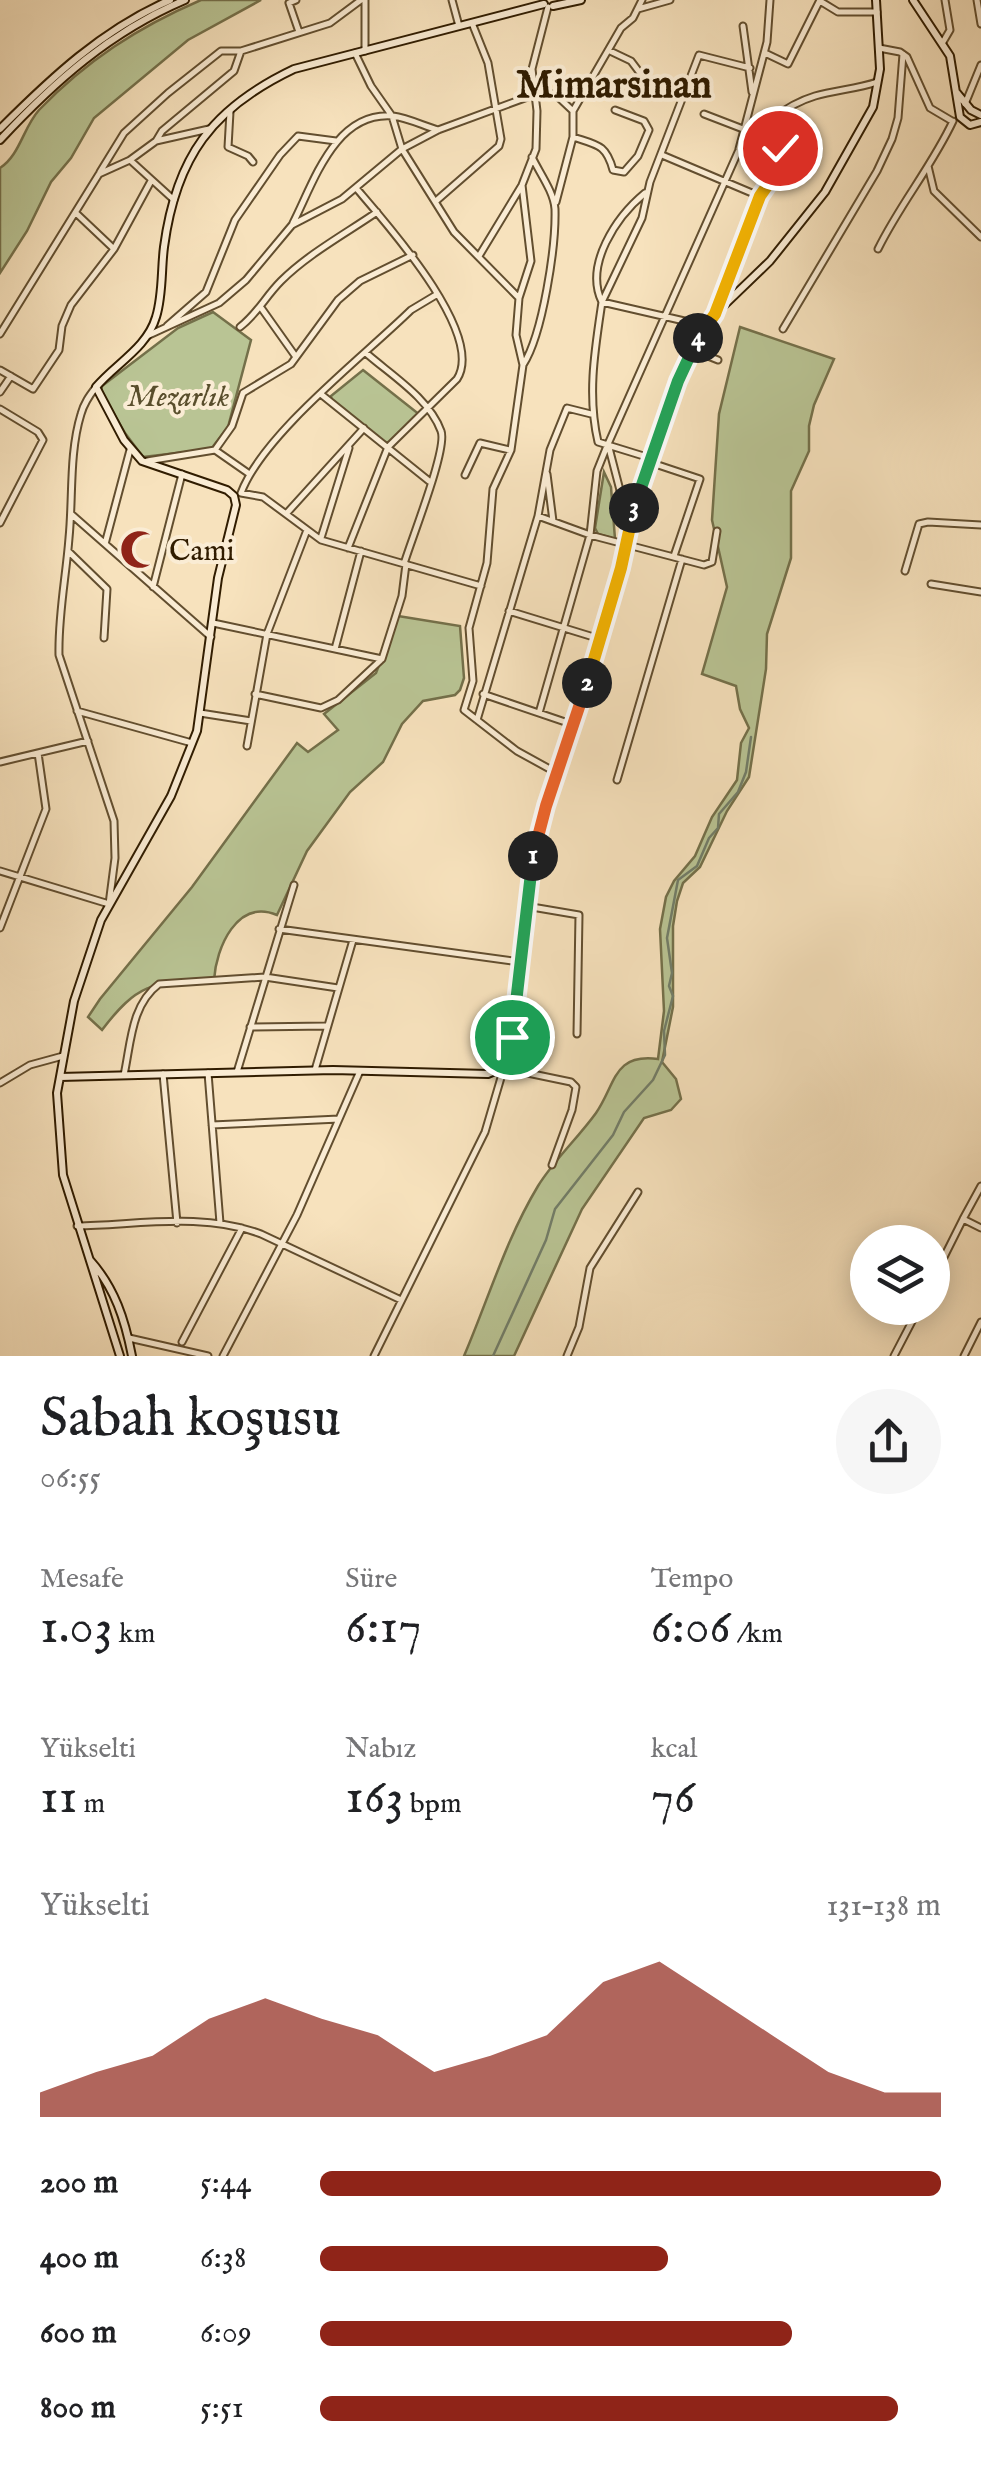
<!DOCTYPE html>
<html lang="tr">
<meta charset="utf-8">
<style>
body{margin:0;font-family:"IM FELL English",serif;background:#f6f6f6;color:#202124;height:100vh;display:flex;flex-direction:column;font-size:38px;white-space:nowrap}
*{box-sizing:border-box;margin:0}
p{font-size:32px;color:#757577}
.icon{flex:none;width:55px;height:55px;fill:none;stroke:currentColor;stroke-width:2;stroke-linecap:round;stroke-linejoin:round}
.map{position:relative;height:1356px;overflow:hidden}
.panel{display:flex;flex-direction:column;background:#fff;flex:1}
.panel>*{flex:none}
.buttons{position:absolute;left:850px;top:1225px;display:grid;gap:20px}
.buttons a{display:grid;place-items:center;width:100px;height:100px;border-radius:50%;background:#fff;box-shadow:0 5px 25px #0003;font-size:50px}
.pin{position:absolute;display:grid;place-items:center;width:85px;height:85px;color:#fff;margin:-42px;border:5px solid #fff;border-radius:50%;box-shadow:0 2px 10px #0007}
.km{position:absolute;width:50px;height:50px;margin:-25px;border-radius:50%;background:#222;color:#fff;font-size:28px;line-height:50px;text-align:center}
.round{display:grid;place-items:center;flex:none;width:105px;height:105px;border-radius:52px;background:#f6f6f6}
.headline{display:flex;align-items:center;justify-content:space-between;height:170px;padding:0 40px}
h1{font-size:55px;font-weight:600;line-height:75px}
.metrics{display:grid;grid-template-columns:repeat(3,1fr);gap:15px;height:170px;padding:10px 40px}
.metrics div{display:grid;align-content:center}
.metrics b{font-size:50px;font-weight:600}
.metrics small{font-size:28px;font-weight:400}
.metrics p{font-size:28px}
.chart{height:280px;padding:20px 40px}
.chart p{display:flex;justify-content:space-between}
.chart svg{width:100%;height:180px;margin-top:10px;fill:#8f2418;opacity:.7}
ul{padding:0 40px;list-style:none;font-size:32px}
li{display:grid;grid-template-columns:160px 120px 1fr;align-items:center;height:75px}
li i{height:25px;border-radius:12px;background:#8f2418}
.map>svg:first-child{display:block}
</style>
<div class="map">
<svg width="981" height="1356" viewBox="0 0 981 1356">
<rect width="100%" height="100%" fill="#f7e2bd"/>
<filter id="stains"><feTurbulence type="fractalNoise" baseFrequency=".002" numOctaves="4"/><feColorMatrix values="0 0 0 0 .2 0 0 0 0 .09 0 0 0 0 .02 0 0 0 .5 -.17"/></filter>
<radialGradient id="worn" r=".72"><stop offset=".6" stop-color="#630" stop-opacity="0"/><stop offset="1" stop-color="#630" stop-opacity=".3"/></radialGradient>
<!-- green -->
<path fill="#b9c494" stroke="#74704a" stroke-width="2.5" d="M201,0H261L188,40L94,118L71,158L51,182L27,231L0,273V168C20,155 23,128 39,110C86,61 138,27 201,0Z
M213,312L251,340L228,427L211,449L143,457L125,433L101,391L102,386L178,328Z
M740,327L834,359L814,405L809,426V451L791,491V558L767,634L766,669L749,777L727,811L700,867L683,883L677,901L673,926V1007L662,1062L676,1079L681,1099L671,1110L644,1118L582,1209L514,1356H464C488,1300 506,1239 538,1186C554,1160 578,1138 596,1113C616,1084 613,1053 658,1059L664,1011L660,929L666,897L674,881L695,856L712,817L737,780L741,743L749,728L740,709L736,686L702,674L727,587L712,520L719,414Z
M363,370L420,415L387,445L332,404L331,396Z
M604,472L611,487L615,539L598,534L595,528Z
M398,616L460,626L464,678L460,690L455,695L423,701L402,724L383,762L350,792L307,851L277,915C237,898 216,948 214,980C155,983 140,980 102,1030L88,1017L100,999L192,887L297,743L308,752L338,730L324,714L376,673Z"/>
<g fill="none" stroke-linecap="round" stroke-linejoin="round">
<!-- stream -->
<path stroke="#727d68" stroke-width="2.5" d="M493,1356L546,1240L555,1209L613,1135L624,1112L653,1080L665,1055L664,1031L673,996L669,986L672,973L667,938L678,880L697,866L709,838L718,828L719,814L738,792L746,772L751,737"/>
<defs>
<path id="street" d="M296,0L289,3L299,32
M452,0L459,26
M977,0L981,24
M820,1L838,12H877
M638,9L670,0
M743,26L752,92
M943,42L950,30L945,0
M879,48L900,52L907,57L930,108L952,121
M365,51V0
M610,51L631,61L652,89L665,85L684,94
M355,53L371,86L392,116L402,149L454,232L518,297
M765,53L788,64L820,0
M533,90L556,95L573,111V137L556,202
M965,104L981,65
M573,111L621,28L633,18L642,0
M230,112L228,147L248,156L253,162
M704,114L743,129
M573,137C597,145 606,144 613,170L624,172L638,156L649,130L644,121L615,110
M750,139L780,148L776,173
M156,141L162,131L234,71L241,51L330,23L361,0
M739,149L767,42L770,0
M662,155L759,196
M130,160L156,141L209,129
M928,166L934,191L981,237
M100,172L124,133L168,93L221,51H241
M522,185L531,261L519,298L516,335L523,365L511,450L493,489L487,563L469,628L473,681L464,710L517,751L557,773
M436,201L499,146L501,139L488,63L472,23
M77,214L114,249
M293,223C314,182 335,111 393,116C408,118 424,126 438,130
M878,249C900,204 932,166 953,121
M479,256L522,185L536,149L537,111L532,69L548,7
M602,302L642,218L650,182L699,55L750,68
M602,302C584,265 616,217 645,193
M262,309L296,357
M717,310L759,196L776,173L806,151
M167,326L206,292L235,220L280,155L298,136L336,141
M240,327C258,313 265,297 281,281C308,254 345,234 377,212
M783,329L877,171L892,139L898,118L903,54
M0,334L99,174L130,160L174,200
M147,336L219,303L246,280L292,225L342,199L402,149L438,130L533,95
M693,350L718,360
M366,353C391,375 429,398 441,431C448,448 411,540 404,564
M523,365C543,334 556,246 555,209C554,192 539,172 532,157
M0,370L33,389L59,350L62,326L71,305L114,249L151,181
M0,392L11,376
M322,395L429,481
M0,409L38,432L43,440L0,523
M215,450L248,473
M650,458L598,442C587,395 595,349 602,302L706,326
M147,461L215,450L232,426L243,393L291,364L338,300L360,281L413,255
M649,462L700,479L674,556
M547,474L553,521
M465,475L480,443L510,450
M241,493C263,434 363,357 411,310L436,295
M241,493L263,497L321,540L481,586
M71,514L211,637
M286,514L364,428
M538,516L590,535L704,565L712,562L717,531
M629,525L608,444L738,152C761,128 782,106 815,96C835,90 857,89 877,82
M321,538L349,448
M105,544L130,450
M348,548L388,447L457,379C486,334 385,222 356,188
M69,552L107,589L104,638
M905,571L919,524L928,522L981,525
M931,584L981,592
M153,587L182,474
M509,611L600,639
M213,623L382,659
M335,649L361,551
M255,694L321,708L338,700L382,659L402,596L406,564
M483,694L574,725
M77,711L192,743
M200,713L251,721
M539,713L590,535L597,471L607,446
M477,720L538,516L550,450L567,408L591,414
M247,746L267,634L307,530
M0,762L88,741
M617,780L682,559
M0,871L109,904L115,858L114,821L59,655C58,616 66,577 69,538C73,498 69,453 81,414C84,403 89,396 96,387
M526,906L579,915L577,1034
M0,928L46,809L38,753
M279,929L520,962
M250,1027L326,1026
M506,1066L518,1071L571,1082L576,1087L572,1110L552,1165
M315,1070L353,940
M237,1072L294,885
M208,1073L220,1223
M163,1074L177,1223
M124,1075C131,1043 131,1005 159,984L265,977L338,988
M0,1083L30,1065L63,1056
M212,1125L339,1119
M981,1186L963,1219L981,1228
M77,1226C137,1225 203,1212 261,1234L401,1300
M932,1281L963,1219
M129,1338L208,1356
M182,1342L242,1228
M223,1356L297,1215L360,1071
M374,1356L485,1132L505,1064
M567,1356L579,1327L590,1268L638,1192
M894,1356L919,1308
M964,1356L981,1322"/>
<path id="secondary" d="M913,0L950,56L960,117L970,125L981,122
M553,6L581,0
M957,93L971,110L981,115
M0,129C52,77 102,30 170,0
M0,140C55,81 110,32 185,0
M60,1077L333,1070L488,1074C507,1067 510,1056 512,1037L533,853L621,568L641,482L698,337L715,314L770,261L825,192L873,107L880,69L876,0
M90,1260C115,1288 125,1320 132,1356
M120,1356L63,1175L57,1093L74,1001L101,920L171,796L197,731L218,578L236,505L234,496L227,490L142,461L124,440L96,387C115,364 147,348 156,317C163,295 161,270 164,247C176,157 212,108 294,69L544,4"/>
</defs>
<!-- street casing -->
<use href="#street" stroke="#624e2f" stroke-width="9"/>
<!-- secondary casing -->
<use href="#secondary" stroke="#301c00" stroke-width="10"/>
<!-- street -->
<use href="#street" stroke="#faecd4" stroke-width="5"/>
<!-- secondary -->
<use href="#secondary" stroke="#faecd4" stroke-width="6"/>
</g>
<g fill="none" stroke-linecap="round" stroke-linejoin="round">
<defs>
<path id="split-1" d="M512,1037L533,856"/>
<path id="split-2" d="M533,856L546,806L587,683"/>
<path id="split-3" d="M587,683L621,568L634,508"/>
<path id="split-4" d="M634,508L678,381L698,338"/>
<path id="split-5" d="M698,338L715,314L760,196L776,173L780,148"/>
</defs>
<!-- split-1 casing -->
<use href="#split-1" stroke="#fff" stroke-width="20"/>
<!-- split-2 casing -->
<use href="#split-2" stroke="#fff" stroke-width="20"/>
<!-- split-3 casing -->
<use href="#split-3" stroke="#fff" stroke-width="20"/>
<!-- split-4 casing -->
<use href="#split-4" stroke="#fff" stroke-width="20"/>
<!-- split-5 casing -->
<use href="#split-5" stroke="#fff" stroke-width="20"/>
<!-- split-1 -->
<use href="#split-1" stroke="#22a559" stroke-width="12"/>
<!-- split-2 -->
<use href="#split-2" stroke="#f0652b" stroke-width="12"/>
<!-- split-3 -->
<use href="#split-3" stroke="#f5b400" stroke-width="12"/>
<!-- split-4 -->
<use href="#split-4" stroke="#22a559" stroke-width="12"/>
<!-- split-5 -->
<use href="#split-5" stroke="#f5b400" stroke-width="12"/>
</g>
<!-- icons -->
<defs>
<symbol id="mosque-bare" viewBox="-9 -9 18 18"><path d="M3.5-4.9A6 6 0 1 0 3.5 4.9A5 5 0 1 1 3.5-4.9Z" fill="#8f2418" stroke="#faecd4" stroke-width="2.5" paint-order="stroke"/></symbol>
</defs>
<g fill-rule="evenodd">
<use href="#mosque-bare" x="112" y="522" width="55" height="55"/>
</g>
<g text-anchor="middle" stroke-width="8" stroke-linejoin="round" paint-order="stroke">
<!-- park labels -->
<g font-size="30" font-style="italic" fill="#594e2c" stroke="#faecd4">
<text x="178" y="406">Mezarlık</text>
</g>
<!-- poi labels -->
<g font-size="30" fill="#301c00" stroke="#faecd4" text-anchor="start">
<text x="169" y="560">Cami</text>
</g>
<!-- district labels -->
<g font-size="40" font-weight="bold" fill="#301c00" stroke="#faecd4">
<text x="614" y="97">Mimarsinan</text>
</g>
</g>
<rect width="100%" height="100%" filter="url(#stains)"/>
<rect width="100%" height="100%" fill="url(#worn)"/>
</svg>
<div class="buttons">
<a><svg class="icon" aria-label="layers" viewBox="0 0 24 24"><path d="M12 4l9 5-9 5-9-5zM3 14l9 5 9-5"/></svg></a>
</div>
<div class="pin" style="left:512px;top:1037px;background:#1e9e55"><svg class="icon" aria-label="arrive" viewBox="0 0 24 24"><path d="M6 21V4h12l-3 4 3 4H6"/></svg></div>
<div class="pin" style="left:780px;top:148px;background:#d93025"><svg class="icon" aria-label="check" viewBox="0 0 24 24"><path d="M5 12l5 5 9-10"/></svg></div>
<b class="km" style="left:533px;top:856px">1</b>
<b class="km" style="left:587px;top:683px">2</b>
<b class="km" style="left:634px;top:508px">3</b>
<b class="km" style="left:698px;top:338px">4</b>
</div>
<section class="panel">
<div class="headline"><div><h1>Sabah koşusu</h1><p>06:55</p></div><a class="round"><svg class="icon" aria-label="share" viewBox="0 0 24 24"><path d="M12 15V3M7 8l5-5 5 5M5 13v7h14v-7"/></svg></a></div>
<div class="metrics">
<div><p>Mesafe</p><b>1.03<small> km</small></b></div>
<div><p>Süre</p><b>6:17</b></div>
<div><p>Tempo</p><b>6:06<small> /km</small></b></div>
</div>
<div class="metrics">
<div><p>Yükselti</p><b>11<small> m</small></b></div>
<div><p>Nabız</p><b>163<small> bpm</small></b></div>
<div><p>kcal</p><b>76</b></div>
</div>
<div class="chart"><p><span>Yükselti</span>131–138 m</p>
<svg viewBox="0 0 160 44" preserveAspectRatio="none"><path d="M0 44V38L10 33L20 29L30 20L40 15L50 20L60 24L70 33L80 29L90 24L100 11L110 6L120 15L130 24L140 33L150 38L160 38V44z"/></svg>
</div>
<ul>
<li><b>200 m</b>5:44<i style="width:100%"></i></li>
<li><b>400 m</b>6:38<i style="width:56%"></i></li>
<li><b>600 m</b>6:09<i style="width:76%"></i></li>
<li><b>800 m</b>5:51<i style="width:93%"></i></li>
</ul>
</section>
